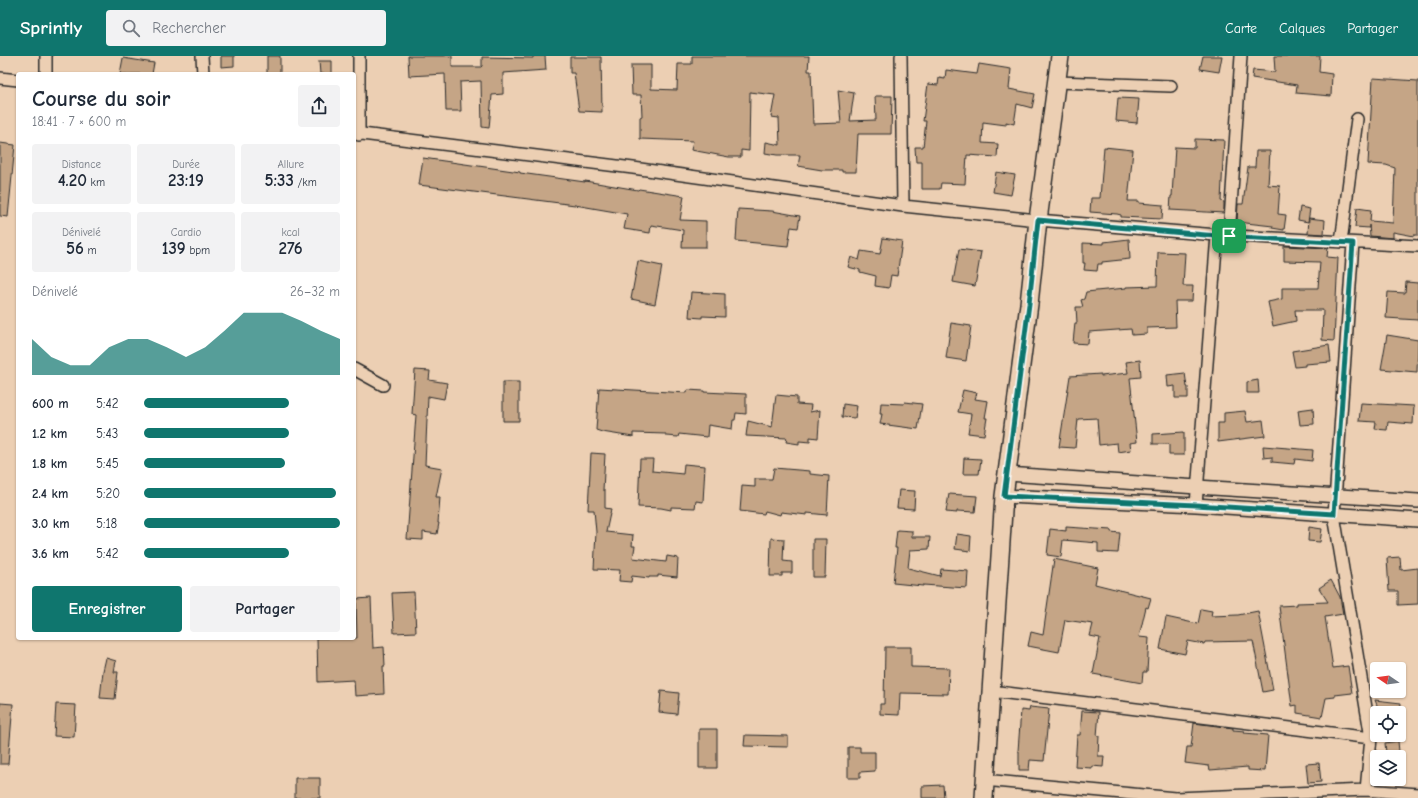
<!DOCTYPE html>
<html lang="fr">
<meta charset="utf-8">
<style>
body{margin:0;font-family:"Comic Neue",sans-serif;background:#f2f2f3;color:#1f2937;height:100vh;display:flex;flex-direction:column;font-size:15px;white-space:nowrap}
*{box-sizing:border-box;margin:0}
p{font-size:13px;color:#747a83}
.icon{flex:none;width:22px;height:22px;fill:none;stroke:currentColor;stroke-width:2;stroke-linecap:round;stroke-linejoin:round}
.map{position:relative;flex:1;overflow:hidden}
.panel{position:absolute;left:16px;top:16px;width:340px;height:568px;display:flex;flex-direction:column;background:#fff;border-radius:4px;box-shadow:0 1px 3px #0004}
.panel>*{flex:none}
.needle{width:26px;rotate:283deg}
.fabs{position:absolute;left:1370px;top:606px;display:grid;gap:8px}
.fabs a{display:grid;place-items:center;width:36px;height:36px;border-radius:4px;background:#fff;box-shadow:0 1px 3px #0004;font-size:20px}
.pin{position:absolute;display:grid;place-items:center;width:34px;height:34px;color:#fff;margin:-17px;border-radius:8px;box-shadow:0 2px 6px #0006}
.round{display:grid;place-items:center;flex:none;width:42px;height:42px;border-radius:4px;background:#f2f2f3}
.headline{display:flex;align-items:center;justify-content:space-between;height:68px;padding:0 16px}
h1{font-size:22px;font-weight:800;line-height:30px}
.metrics{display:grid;grid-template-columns:repeat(3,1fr);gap:6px;height:68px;padding:4px 16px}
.metrics div{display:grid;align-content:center;border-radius:4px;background:#f2f2f3;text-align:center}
.metrics b{font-size:17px;font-weight:800}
.metrics small{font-size:11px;font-weight:400}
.metrics p{font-size:11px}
.chart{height:112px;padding:8px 16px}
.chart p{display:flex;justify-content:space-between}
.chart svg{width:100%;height:72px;margin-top:4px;fill:#0f766e;opacity:.7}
.action{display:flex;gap:8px;margin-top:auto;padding:8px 16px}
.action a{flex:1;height:46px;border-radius:4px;background:#0f766e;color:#fff;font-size:16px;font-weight:800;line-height:46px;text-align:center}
.action a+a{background:#f2f2f3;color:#1f2937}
ul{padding:0 16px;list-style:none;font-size:13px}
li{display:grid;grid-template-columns:64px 48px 1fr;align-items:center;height:30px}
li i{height:10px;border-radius:5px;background:#0f766e}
header{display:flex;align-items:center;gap:24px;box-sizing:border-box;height:56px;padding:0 20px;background:#0f766e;color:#fff}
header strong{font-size:19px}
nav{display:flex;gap:22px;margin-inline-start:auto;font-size:14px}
.search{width:280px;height:36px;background:#f2f2f3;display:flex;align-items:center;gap:10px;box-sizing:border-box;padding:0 14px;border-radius:4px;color:#747a83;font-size:15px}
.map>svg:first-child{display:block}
</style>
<header>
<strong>Sprintly</strong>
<div class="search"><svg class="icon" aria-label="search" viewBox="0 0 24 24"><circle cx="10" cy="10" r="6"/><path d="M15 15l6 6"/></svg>Rechercher</div>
<nav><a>Carte</a><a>Calques</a><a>Partager</a></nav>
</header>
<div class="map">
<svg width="1418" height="742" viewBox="0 0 1418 742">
<rect width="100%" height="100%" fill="#eccfb3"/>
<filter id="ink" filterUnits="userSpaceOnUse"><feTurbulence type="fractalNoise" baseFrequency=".025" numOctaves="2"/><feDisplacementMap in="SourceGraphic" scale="8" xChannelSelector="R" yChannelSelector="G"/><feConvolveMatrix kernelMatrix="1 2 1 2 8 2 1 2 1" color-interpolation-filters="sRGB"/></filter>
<g filter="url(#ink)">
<!-- building -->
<path fill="#c5a586" stroke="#2b2b2b" d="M221,0H234V10L221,11Z
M267,0H280V18H267Z
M408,0H452V11H481L482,10V1L533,2V0H545L546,14L503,17V38L492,39L489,72L482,71L481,25L460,26L461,55H446L445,18L409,20Z
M692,0H809L808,15H811L813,68L841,67L838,34L854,37L850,65L876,64L875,40H892L891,78H858L856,116H842V114H822L798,110L800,99H777L765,97L766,86L780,89L779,62L771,61L775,39L750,36L749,95L741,94V101H729L691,94L693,85L640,83V61L642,60L641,39H632L631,9H651V33L677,34L678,8H692Z
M1203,0H1222L1219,16L1200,13Z
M1274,0H1320L1319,16L1332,18L1331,40L1296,37L1297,29L1252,22L1253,14L1275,16Z
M570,1H601L602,56L579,55L574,17H570Z
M123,2L154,7L152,18H120Z
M319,5H332V18H320Z
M979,8L1011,13L1009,33L1035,38L1032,52L1017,48L1014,68L1006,66V69L983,66L982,87L998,88L997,101L967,99L965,128L941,127L940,133H922V106H916L915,91H923L926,65H923L928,28L938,29L939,22L945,23L946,14L977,18Z
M1373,22L1418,25V179H1414V180L1393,176V182L1370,180L1369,169V172L1355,171L1357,152L1371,154L1370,165L1393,167L1395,112L1386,109L1368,108Z
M1118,42L1139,43L1137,67L1116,65Z
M1195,83L1224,84L1221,145L1224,146V157L1170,154L1171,140H1172L1175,91L1195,92Z
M0,87L15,89L8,161L0,160Z
M1104,91L1133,94L1128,145H1139V147L1163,149L1162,163L1121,161V159L1117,158L1090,156L1091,142H1100Z
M1256,95H1270L1268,129L1280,130L1278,158L1286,159L1284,174L1272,172L1273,170L1237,166L1238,148H1243L1248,111H1255Z
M423,102L520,116V117L585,126V125L638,134L639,133L684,140L680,164L706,165V191H682L683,174L651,169L650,177L624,173L627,158L575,149L419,129Z
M996,116L1015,119L1011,139L993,136Z
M1300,151L1310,153L1308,166L1298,164Z
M738,153L772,155L800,160L798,172L791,171L788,190L736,185Z
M1309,162L1325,164L1324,178L1308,177Z
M883,182L902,185L897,220L891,219L889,232L875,230L876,220L860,216V214L848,211L851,201L859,204L861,195L880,198Z
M1129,183L1130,203L1102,206V208H1098L1097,215L1084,214L1085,207H1083V187L1104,188V186Z
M1284,190L1328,192L1327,201L1338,202L1334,285L1322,284L1323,254H1295L1296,265L1273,270L1268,246L1282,243V232H1318L1320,206L1284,205Z
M959,193L981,196L975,230L953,226Z
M1158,196L1185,197L1183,230H1193L1192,245H1175L1176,271L1147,272V278L1132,279L1131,273L1089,276L1088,288L1073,287L1075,267H1077L1076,251H1083L1081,244L1084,243L1086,236L1126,232V231L1157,230Z
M638,205L662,210L655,248L631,243Z
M1406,226L1418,227V264L1386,262L1388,236L1405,237Z
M691,236L725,238V261L702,260V262L689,261Z
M951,267L971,270L966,305L946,302Z
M1387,279L1418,284L1417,316L1381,313Z
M1329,289L1331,306L1305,308V310L1295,311L1292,295Z
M1140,304L1141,321L1130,322L1137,386L1130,387L1131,394L1118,396L1117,387L1099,389L1097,362L1078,363L1075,392L1059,391L1070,320L1101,318V320L1128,317L1126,306Z
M415,314L430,315L429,324L447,327L444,343L428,340L425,409L442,412L436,441H440L438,467H439L437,478L423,476V484L407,483L416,359L412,358Z
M1185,317L1187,331H1188V342H1175V330L1168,331L1167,319Z
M1258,324L1259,337H1247V326Z
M503,326H519V365H503Z
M599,332L687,337L688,334L704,335V336L746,338V358L736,357L735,364H733L732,373L708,369L707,381L679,378L678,381L666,380V378L633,377V381L602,376L596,374Z
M963,334L977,337L975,343L988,345L985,362H987L984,379L968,377L971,358L958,356Z
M776,339L797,341V348L811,349L810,356L820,354L818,382L810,381V386L799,385V388L786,386L787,382L746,380L748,365L772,371Z
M905,346L922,348L918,373L880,368L882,358H880L881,347L904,348Z
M1361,347L1414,350L1413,368L1388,366L1387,374L1375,373L1376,366L1359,365Z
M843,348L857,350L855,362L842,361Z
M1313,352L1314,368L1300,369L1298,354Z
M1245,355L1247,366L1263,364L1265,380L1218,386V367H1224V357Z
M1184,376V399H1169V388H1153V378Z
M1263,390L1313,394L1312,405L1295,403L1294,408L1272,406V401L1264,402Z
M591,397L605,398L603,434H605V452L611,453L606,476L633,479L632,490H635L633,502L666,506L667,500L678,502L677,521L658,519V521H649V522L632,520L631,526L619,525L620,514L594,513L596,476L594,454H588Z
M964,402L981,403L979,418H963Z
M640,403H653L652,415L683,418L684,408L705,410L703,446L696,445L695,452L671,451V454L661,452L638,451Z
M774,412L810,415V418L829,420L827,459L807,457V459L781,456L780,459L765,455L764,458L740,455L742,430L755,431V423H772Z
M899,434L915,435L914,453L897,452Z
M949,438L977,440L975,456L957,455V457L946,456Z
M1066,471L1111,474V476L1120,477L1118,497L1098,496V487L1063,484L1061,501L1047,499L1050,473L1066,475Z
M1309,471L1322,473L1320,486L1308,485Z
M897,474L912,475V481H930L929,493L910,494L908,512L940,520L941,513L968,515L967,532L923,529V530L893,527L897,492H895Z
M957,478L971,480L970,495L955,493Z
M771,482L784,483L783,505L792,506V517H782V520H770Z
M813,483H826L825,521H813Z
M1400,501L1401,514L1418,512V548L1398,549V535H1389L1387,502Z
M1054,503L1098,512L1095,528L1151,542L1148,552L1146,551L1139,581L1149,582L1147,616H1143L1142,627L1093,618L1100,582L1090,580L1093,568L1065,564L1059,596L1028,590L1031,576L1043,579Z
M1331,524L1340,541L1343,558L1325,561L1333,612L1348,610L1352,637L1335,639V641L1326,642L1322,661L1297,657V649L1292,650L1279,550L1297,549V547L1328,546L1319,532Z
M414,536L416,576L394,577L392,537Z
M371,542L373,592L384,591L385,610H383L384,638L355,640L354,624L318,626L317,582H357L356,543Z
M1201,553L1212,555L1211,560L1238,559L1258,555L1273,634L1263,636L1253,585L1205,586L1204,588L1188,585L1185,598L1160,593L1166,561L1198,568Z
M885,591H911V611L949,612L948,638L900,637L899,659L880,658V648H884Z
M106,602L116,605L114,616H118L115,643L100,642L103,615Z
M661,635L679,637L677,658L659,656Z
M1375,644L1401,647L1400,657H1380Z
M0,647L13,648L8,708H0Z
M56,648L76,649L74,681L54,680Z
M1030,651L1049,653L1044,705L1030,704L1029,714H1019V695H1018L1021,654L1029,655Z
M1082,655L1099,656L1097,680H1099L1098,700H1104L1103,711L1092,710V712L1075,711L1077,679H1080Z
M1194,667L1233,672V674L1245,675L1244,677L1268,679L1265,715L1248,714V711L1210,714L1209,710L1185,707L1187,691H1191Z
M699,673H717V712H699Z
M745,679L788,680V691L744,690Z
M1398,685L1399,696L1386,697L1385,687Z
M848,691H860V696H875V715L860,716V722H848Z
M1319,707L1321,726L1308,727L1306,708Z
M295,722H320V742H295Z
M943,729L944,742H922V730Z"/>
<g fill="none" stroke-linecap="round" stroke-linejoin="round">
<defs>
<path id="minor" d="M46,0V18
M202,0L203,18
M359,0V79
M901,0L903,150
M0,22L18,24
M1057,26L1171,30
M354,77L633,112L903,150L1038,164L1217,179L1418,190
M1229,180L1241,0
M1341,186L1357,63
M1353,187L1334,459L1371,682L1366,734
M354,313L383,329
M1196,449L1217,179
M991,635L1371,682
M984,724L1175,742
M1176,742L1366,734L1418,738"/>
<path id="tertiary" d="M1008,418L1197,431L1418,445
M1004,440L1196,449L1418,464"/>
<path id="primary" d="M984,742L1004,440L1029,248L1038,164L1060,0"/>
</defs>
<!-- minor casing -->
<use href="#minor" stroke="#2b2b2b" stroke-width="14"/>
<!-- tertiary casing -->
<use href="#tertiary" stroke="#2b2b2b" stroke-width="16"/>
<!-- primary casing -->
<use href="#primary" stroke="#2b2b2b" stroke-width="20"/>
<!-- minor -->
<use href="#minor" stroke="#eccfb3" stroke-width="11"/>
<!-- tertiary -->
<use href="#tertiary" stroke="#eccfb3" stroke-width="13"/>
<!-- primary -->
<use href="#primary" stroke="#eccfb3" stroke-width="17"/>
</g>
</g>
<g fill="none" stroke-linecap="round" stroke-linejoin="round" filter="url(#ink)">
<defs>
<path id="route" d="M1038,164L1217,180L1353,187L1334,458L1196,449L1004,440L1029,248Z"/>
</defs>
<!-- route casing -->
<use href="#route" stroke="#fff" stroke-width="8"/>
<!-- route -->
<use href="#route" stroke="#0f766e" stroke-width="5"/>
</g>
</svg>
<div class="fabs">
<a><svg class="needle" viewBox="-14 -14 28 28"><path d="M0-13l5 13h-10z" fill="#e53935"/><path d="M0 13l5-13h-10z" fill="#747a83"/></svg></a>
<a><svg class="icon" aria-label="locate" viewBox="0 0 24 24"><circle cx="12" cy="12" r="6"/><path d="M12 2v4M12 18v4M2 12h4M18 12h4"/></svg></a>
<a><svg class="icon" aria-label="layers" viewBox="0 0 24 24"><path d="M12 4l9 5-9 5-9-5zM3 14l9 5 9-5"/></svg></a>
</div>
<div class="pin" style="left:1229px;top:180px;background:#1e9e55"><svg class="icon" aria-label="arrive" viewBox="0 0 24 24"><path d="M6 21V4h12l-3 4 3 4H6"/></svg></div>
<section class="panel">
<div class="headline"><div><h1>Course du soir</h1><p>18:41 · 7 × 600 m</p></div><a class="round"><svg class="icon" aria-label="share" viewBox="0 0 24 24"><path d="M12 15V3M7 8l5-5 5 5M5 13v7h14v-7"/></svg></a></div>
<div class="metrics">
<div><p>Distance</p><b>4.20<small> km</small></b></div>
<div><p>Durée</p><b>23:19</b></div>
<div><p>Allure</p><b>5:33<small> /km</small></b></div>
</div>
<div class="metrics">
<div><p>Dénivelé</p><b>56<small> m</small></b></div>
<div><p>Cardio</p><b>139<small> bpm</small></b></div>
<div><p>kcal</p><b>276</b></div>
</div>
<div class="chart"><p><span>Dénivelé</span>26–32 m</p>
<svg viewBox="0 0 160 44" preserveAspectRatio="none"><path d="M0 44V22L10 33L20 38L30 38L40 27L50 22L60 22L70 27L80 33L90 27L100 17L110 6L120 6L130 6L140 11L150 17L160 22V44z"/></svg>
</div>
<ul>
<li><b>600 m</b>5:42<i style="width:74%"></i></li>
<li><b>1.2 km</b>5:43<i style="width:74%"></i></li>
<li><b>1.8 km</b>5:45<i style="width:72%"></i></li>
<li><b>2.4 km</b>5:20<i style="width:98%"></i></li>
<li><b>3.0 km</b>5:18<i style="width:100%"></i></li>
<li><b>3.6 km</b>5:42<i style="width:74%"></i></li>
</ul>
<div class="action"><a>Enregistrer</a><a>Partager</a></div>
</section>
</div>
